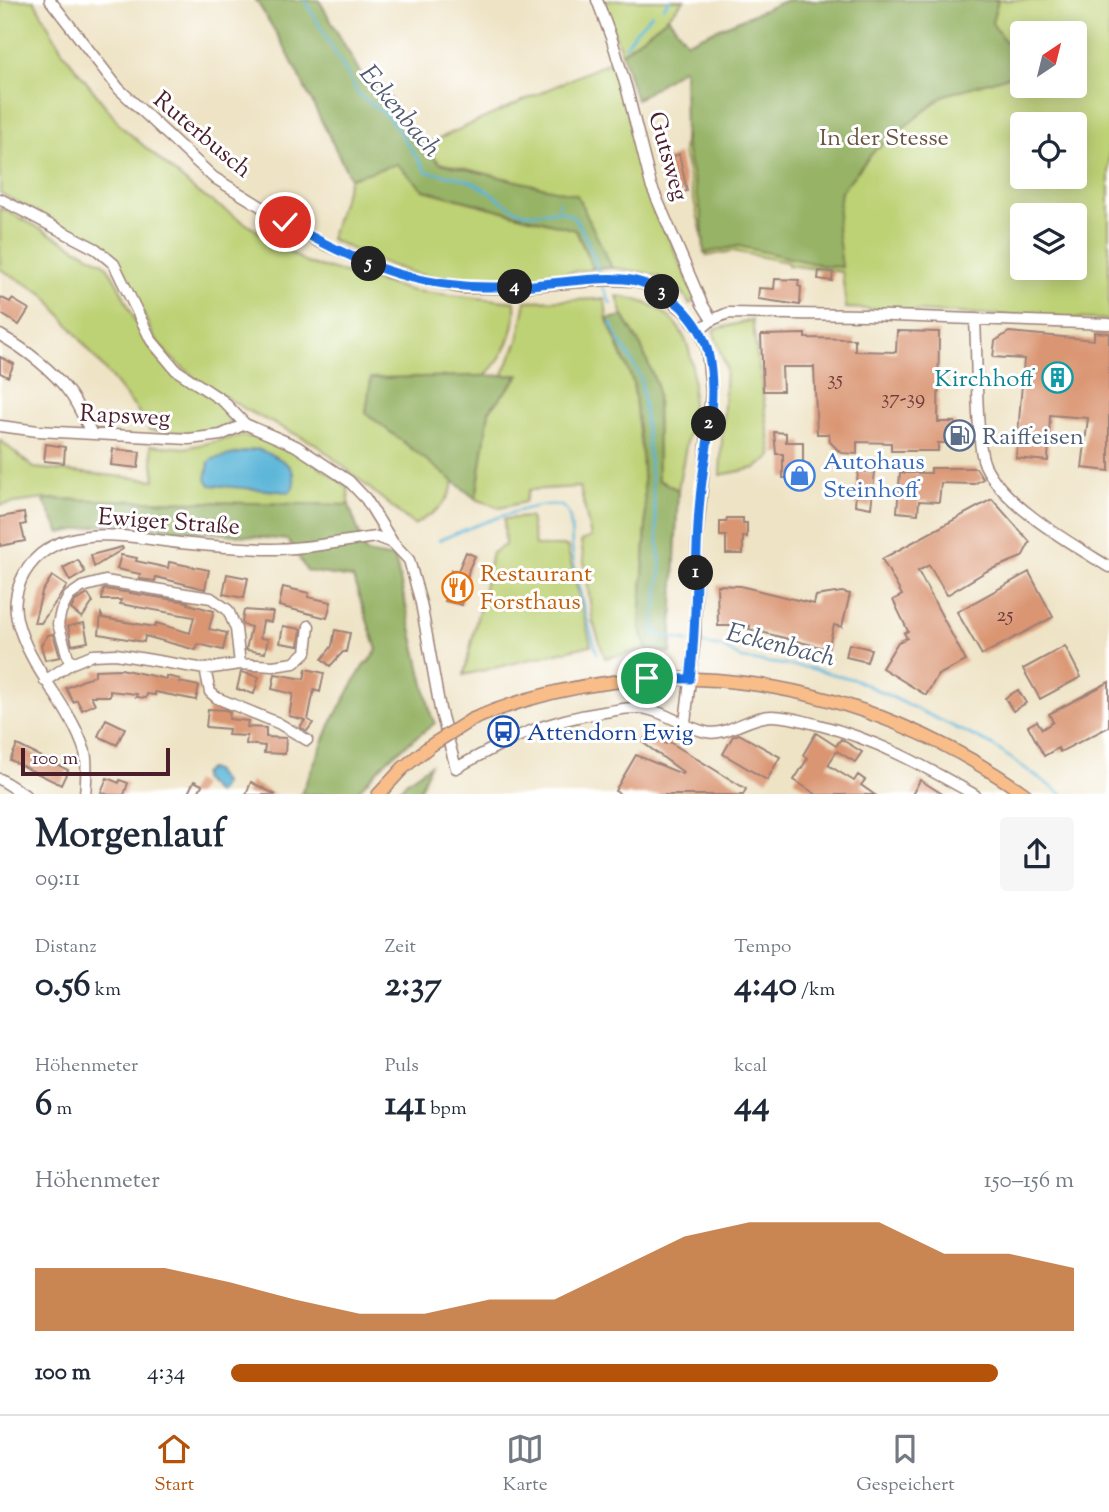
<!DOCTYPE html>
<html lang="de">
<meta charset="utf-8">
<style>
body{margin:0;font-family:"Sorts Mill Goudy",serif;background:#f6f6f7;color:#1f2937;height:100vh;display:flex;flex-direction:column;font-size:26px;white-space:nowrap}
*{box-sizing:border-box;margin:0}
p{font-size:23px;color:#747a83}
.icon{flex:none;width:38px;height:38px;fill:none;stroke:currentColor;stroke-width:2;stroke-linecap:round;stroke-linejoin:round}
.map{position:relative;height:794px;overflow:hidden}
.panel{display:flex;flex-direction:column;background:#fff;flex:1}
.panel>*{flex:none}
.needle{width:46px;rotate:35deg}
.fabs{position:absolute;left:1010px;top:21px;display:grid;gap:14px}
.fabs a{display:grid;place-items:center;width:77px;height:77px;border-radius:7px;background:#fff;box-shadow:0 4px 18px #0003;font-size:35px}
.scale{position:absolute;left:21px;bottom:18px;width:149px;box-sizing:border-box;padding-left:7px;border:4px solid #4a1f2b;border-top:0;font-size:19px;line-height:24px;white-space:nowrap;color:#4a1f2b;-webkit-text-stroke:5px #fff;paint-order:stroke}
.pin{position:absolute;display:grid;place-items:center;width:60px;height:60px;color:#fff;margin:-30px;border:4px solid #fff;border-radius:50%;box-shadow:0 2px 7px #0007}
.km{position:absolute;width:35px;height:35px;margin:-18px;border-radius:50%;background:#222;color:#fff;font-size:19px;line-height:35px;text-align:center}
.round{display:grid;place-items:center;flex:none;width:74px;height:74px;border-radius:7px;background:#f6f6f7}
.head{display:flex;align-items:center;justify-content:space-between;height:119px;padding:0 35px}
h1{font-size:38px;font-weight:700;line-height:52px}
.stats{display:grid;grid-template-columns:repeat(3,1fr);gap:10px;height:119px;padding:7px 35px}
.stats div{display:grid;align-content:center}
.stats b{font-size:35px;font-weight:700}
.stats small{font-size:19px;font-weight:400}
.stats p{font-size:19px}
.chart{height:196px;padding:14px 35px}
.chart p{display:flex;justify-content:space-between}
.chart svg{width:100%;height:126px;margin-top:7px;fill:#b45309;opacity:.7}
ul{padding:0 35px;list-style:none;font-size:23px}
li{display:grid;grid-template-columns:112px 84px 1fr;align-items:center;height:52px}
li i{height:18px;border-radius:9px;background:#b45309}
.menu{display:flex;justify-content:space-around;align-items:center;height:98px;border-top:2px solid #e0e1e3;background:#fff;font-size:19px;color:#747a83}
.menu a{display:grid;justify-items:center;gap:4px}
.menu .selected{color:#b45309}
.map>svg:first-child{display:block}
</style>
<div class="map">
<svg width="1109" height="795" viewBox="0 0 1109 795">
<rect width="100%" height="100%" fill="#fff"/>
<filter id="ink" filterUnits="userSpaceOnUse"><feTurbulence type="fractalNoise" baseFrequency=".0143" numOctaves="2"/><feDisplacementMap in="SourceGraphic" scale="14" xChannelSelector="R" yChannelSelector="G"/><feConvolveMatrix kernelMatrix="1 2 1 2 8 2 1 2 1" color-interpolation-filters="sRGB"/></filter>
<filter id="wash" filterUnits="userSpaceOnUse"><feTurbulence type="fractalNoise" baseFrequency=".00686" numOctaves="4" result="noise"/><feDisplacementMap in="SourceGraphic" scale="28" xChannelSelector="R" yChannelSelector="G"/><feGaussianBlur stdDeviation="1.57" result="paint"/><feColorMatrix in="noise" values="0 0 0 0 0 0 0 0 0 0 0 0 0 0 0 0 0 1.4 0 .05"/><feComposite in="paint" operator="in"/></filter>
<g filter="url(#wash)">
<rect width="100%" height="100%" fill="#eee3c5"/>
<!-- green -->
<path fill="#bdd175" stroke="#847850" stroke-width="2" fill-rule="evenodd" d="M0,0H34L63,52L122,127L197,192L307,263L413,291L515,302C517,332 505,355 485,376L371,379L366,413L454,481C448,506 435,512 414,525L316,444L252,413L196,379L169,356L154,338L123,269L107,249L0,193Z
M601,0H684L668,17L622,53Z
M839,0H1109V320L846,308L842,272L788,265L787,262L733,251L707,256L683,153L686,112ZM1022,33H1074V86H1022ZM1022,124H1074V177H1022ZM1022,215H1074V268H1022Z
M614,60L646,187L697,300L689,304C679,275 639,271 612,268L576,195L440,163L422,146Z
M397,163L424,190L576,230L593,269C539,277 481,287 426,276C393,269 361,253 330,239L350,178Z
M0,207L104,263C128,292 133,332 160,360C180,383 214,391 232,415L228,426C203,436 175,433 149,430L148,424L44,294L0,269Z
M617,296C725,310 690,415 678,490L658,480L657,386L641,346L623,316Z
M605,299L607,319L633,382L642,455L646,526L640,626L647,650L605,658L593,622L581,541L591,537L580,487L529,490L525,502L500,508L476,499L489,411L519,376H502L518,341L526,301Z
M752,320L772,456L756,468L720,475L726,368L713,330Z
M240,436L269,438L303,455L348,487L349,505L43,499L0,505V440L34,468L155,480L151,445L185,448Z
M530,517L535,546H567L591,645L464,675L492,553L505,545L504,519Z"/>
<!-- forest -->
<path fill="#96b366" stroke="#706948" stroke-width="2" d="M256,0H319L366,83L387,94L422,146L440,163L577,195L612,268L593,269L576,230L424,190L397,164L350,178L284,46Z
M787,0H998L992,23L1022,65V72L945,95L875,150L841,191L837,227L842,267L825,266L739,246L704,253L702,216L685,143L684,68L636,100L622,53L668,17L687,42Z
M623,316L641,346L657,386L658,480L678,490L671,653L647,650L640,626L646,526L642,455L633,382L607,319Z
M519,375L489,411L476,499L366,413L371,378Z
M43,499L349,505L366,553L395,558L431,715L435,723L388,759L355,794H301L332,721L365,663L369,662L377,650L353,578L307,571L288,540L111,523L60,533Z
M430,765L418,794H396L406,782Z"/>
<!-- water -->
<path fill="#5ab5d8" stroke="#526a82" stroke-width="2" d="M257,449C276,456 302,465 292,490L289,492L210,485L206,480L209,462L213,459Z
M209,769L214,771L224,784L217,794L202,779V774Z"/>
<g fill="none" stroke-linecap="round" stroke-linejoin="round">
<!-- stream -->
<path stroke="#5ab5d8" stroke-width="2.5" d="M305,0L359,95L381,111L393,123L427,172C439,174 453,175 464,179C485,185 501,204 521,212C538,218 558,203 574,218C582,226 598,265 598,277
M663,7L670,0
M625,46L633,34L652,14
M556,210L560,201
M601,283L611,304
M611,323C618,344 634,359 641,380L661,570L653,630L658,635L691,642
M439,540C460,532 545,495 563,507C573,513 571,537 572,548C576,584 587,619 597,653
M697,643L722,647L742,659L809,668L856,680L992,745L1063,795"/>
</g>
<g id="blocks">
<!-- building -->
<path fill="#da9572" d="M679,154L687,191L672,195L663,161Z
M819,271L833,272L832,281L818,279Z
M775,279L799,280L798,286L801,287L800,305L758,299L759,288L774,289Z
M0,297L10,302L12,299L29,309L19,325L0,313Z
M897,331L939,332L938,422H955V443H938V451H891V443L857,442V454L841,453L830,442L829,434H817L814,367H782L783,391H763L761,335L805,334V338L855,339V351L896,352Z
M1009,332L1094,340V332L1109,333V471L1082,468L1088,418L1050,415L1048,461L1016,458L1024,359L993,357L995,341Z
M0,357L14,364L8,377L0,373Z
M774,432L786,433V442H803V465H809L811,469V473L807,478L792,480L790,478H783V454H776Z
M46,444L65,447L64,463L44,461Z
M113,449L140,452L138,468L111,465Z
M931,468H976L983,479L974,484L941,483L939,502L919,501L918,514L897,512L900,473H931Z
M858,471L875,472L871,508L855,505Z
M992,499L1030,542L1022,557L987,571L947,595L929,565L918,571L966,661L938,675L926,695L882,668L898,642L907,638L904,633L908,631L893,600L902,595L882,559Z
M24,513L26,524L21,525L25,541L0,546V517Z
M727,518H743V523H747V537H743V554H726V536H720V522H726Z
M122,547L123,549L94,567L91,555Z
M466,552L475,556L469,569L462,605L445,601L451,570L458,571Z
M121,555L137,558L136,561L168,568L169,562L209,570L205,589L156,577L155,581L139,579L140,574L117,569Z
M78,560L85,572L70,581L63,568Z
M1029,572L1053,617L982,655L957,612Z
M227,574L248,578L244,598L223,594Z
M52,576L67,586L41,623H34L42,592Z
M717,585L740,586L814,604L816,596L842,592L850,594L842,627L834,625L828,649L749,629L750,626H718Z
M283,587L309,593L308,597L331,602L327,618L279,606Z
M105,589L188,602V604L214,611L209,629L227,633L223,650L198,644L196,650L145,636L144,642L99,634L101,614L103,618L155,627L156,623L190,633L194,617L120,604L121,600H102L103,590Z
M88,594L93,602L82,618L71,609L75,601Z
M244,610L273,612L271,622L263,621L260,638L268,639L265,653L246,650L251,627L243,625L242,622Z
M84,623L88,642L72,645L68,626Z
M283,626L301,629L299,646L280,643Z
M335,630L350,633L346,652H343L330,666L322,659L332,646Z
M53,634L60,657L45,660L41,645L48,635Z
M849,644L871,649L867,662L846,657Z
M1065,646L1081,677L1040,699L1023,669Z
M121,669L166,679V676L180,679L179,682L199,686L196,700L155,692V695L147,694L146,698L136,697L137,694L110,691V696H91L95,704L82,710L77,700L73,702L66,688L95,675V670Z
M306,669L324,673L320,692L314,690L308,720L313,723L307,731L300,727L305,720L289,716L293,694L272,689L275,674L304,679Z
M241,672L259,677L254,694L237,689Z
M1109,682V727L1060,752L1058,748L1044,756L1028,726L1037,721L1042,729L1053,722L1049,714Z
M1018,690L1026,703L1013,711L1005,698Z
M208,709L226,710L230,712L229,719L248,721L247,727L266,728V737L286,738L285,754L264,753L265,746L246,744L247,736L228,735L229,729L206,727Z
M106,719L125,728L117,745L98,736Z
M648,733L666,744L668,741L746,789L743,795H622L615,791L636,755L682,774L683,772L642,742Z
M816,733L836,746L841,739L862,752L855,762L837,751L828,765L854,781L858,775L865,780L861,785L875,795H817L794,780L808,758L803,755Z
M739,734L780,757L767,780L723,754L733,736Z
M17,745L68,770L61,785L10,760Z
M107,778L119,783L120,780L128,783L124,795H108L101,792Z
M920,780L944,795H912Z
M194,781L202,785L197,795H187Z
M251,782L276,795H246Z"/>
</g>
</g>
<g filter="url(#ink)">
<use href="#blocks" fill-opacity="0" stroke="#9c8178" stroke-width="2"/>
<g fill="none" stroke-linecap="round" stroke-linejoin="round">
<defs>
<path id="minor" d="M50,0L119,89L213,177L317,241L390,273L461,288H501L608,280L635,281L656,289L685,312L700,330L707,351L711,392L697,542L695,637L685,723
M597,0L612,40L627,90L651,185L702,304L712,320
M0,199L96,249L114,264L151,340L176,370L223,401L245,424L296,446L349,481L366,499L393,543L409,560L421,603L440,709L456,768C509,739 543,721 604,712C618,710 633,706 647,709C667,713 686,728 706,732C726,737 749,716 772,716C789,716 803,721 819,725C876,739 924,766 975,795
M975,320C977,356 976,392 979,428C980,440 980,454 985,465C1004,506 1072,544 1109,567
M700,330L712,320L728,313L866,315L1109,324
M0,335C25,349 54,371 71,395C79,407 85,421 92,434
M0,426L38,431L189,439L221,435L245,424
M70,664L58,624L61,611L69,596L82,587L105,581L211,598L228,610L236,629L240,664
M205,669L210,692L217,698L278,723L307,740
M45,681L70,664L92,655L116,654L205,669L240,664L273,666L294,663L306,652L309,626
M0,779L25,795
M85,795C86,781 88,765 85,752C71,707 35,675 20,630C13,610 14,593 24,574C56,519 128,537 180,543C209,546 237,548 266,549C301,550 342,541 377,537L393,543"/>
<path id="major" d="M471,720C655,640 867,681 1026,795
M378,795L403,768L430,746"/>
</defs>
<!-- minor casing -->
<use href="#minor" stroke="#9c8178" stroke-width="13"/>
<!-- major casing -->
<use href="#major" stroke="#9c8178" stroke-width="15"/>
<!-- minor -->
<use href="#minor" stroke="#fff" stroke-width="10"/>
<!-- major -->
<use href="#major" stroke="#f8bd89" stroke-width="12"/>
<defs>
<path id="major-bridge" d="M430,746L471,720"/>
</defs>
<!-- major-bridge casing -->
<use href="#major-bridge" stroke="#9c8178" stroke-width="15" stroke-linecap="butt"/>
<!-- major-bridge -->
<use href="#major-bridge" stroke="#f8bd89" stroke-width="12"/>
</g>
</g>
<g fill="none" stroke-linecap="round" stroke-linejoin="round" filter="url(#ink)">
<defs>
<path id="route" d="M285,222C365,268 427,293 520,286C551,284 608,274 636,281C669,289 700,319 708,352C719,400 704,451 700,499C694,559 698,619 690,679L647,678"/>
</defs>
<!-- route casing -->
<use href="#route" stroke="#fff" stroke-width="14"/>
<!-- route -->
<use href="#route" stroke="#1a73e8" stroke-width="9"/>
</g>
<!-- icons -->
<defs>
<symbol id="building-ring" viewBox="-11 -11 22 22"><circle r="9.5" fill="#fff" stroke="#0f9aa8" stroke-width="1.5"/><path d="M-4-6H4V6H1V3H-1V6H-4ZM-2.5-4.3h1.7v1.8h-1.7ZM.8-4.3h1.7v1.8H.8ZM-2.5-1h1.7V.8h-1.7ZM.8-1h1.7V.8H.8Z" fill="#0f9aa8"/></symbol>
<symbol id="fuel-ring" viewBox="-11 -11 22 22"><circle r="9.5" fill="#fff" stroke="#5c6f8a" stroke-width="1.5"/><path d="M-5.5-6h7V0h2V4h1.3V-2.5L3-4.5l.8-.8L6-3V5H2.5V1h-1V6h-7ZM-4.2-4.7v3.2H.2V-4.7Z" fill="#5c6f8a"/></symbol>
<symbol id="shop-ring" viewBox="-11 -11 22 22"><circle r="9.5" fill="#fff" stroke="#3f7fe0" stroke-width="1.5"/><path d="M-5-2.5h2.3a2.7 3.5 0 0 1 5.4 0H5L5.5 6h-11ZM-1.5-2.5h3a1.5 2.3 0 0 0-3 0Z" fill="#3f7fe0"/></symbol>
<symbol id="restaurant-ring" viewBox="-11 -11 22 22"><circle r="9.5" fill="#fff" stroke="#e8710a" stroke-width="1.5"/><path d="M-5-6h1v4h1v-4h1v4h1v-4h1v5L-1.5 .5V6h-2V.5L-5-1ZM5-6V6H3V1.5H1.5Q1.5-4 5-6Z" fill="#e8710a"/></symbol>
<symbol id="bus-ring" viewBox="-11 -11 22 22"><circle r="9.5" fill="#fff" stroke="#1a4fb4" stroke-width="1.5"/><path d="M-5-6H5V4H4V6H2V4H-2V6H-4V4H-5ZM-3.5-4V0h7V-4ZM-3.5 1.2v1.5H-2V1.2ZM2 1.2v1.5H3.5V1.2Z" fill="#1a4fb4"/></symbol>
</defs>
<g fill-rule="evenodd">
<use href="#building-ring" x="1040" y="360" width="35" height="35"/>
<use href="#fuel-ring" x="942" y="418" width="35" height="35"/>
<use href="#shop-ring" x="782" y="458" width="35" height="35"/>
<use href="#restaurant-ring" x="440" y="570" width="35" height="35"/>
<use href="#bus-ring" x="486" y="714" width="35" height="35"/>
</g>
<g text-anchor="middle" stroke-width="6" stroke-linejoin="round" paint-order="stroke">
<!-- number labels -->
<g font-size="21" fill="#6e3c3d">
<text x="835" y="385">35</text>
<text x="903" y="404">37-39</text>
<text x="1005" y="621">25</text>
</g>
<!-- street labels -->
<g font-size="24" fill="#4a1f2b" stroke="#fff">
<text transform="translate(203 134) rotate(40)" y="8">Ruterbusch</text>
<text transform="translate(669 156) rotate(74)" y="8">Gutsweg</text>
<text transform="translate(125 415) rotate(3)" y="8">Rapsweg</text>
<text transform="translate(169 521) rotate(4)" y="8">Ewiger Straße</text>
</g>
<!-- park labels -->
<g font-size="24" fill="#6c5441" stroke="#fff">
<text x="884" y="145">In der Stesse</text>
</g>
<!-- culture labels -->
<g font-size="24" fill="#0d838f" stroke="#fff" text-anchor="end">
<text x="1034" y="386">Kirchhoff</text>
</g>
<!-- service labels -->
<g font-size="24" fill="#4e5e75" stroke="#fff" text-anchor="start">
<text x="982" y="444">Raiffeisen</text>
</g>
<!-- shop labels -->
<g font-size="24" fill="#366cbe" stroke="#fff" text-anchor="start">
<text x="823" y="469">Autohaus<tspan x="823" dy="28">Steinhoff</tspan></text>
</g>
<!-- food labels -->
<g font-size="24" fill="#c56008" stroke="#fff" text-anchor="start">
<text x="480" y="581">Restaurant<tspan x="480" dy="28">Forsthaus</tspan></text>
</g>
<!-- transit labels -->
<g font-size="24" fill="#164399" stroke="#fff" text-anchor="start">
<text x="527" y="740">Attendorn Ewig</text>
</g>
<!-- water labels -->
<g font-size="26" font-style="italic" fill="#505b70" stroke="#fff">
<text transform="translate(401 110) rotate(50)" y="9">Eckenbach</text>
<text transform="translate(781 644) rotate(14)" y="9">Eckenbach</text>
</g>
</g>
</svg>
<div class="fabs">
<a><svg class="needle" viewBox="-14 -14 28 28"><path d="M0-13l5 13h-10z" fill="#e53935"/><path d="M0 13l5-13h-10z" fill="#747a83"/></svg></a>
<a><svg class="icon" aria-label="locate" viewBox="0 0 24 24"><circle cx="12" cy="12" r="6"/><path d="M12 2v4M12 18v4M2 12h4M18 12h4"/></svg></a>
<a><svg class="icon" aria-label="layers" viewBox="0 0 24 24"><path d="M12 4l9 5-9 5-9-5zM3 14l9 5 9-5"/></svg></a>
</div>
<div class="scale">100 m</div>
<div class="pin" style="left:647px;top:678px;background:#1e9e55"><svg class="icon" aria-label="arrive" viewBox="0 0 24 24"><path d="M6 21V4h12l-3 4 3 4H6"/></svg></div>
<div class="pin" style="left:285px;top:222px;background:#d93025"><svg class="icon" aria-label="check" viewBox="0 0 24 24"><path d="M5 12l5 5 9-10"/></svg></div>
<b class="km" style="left:696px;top:573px">1</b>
<b class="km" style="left:709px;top:424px">2</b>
<b class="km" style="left:662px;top:292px">3</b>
<b class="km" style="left:515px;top:287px">4</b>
<b class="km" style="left:369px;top:264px">5</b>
</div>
<section class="panel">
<div class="head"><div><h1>Morgenlauf</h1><p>09:11</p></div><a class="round"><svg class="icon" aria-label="share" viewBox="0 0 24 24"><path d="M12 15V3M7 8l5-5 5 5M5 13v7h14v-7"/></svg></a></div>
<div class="stats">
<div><p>Distanz</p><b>0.56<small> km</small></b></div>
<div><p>Zeit</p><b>2:37</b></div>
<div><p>Tempo</p><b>4:40<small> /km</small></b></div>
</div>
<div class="stats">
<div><p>Höhenmeter</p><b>6<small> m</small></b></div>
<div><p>Puls</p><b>141<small> bpm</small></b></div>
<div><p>kcal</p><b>44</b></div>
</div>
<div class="chart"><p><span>Höhenmeter</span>150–156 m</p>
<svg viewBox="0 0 160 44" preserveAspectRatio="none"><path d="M0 44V22L10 22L20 22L30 27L40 33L50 38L60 38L70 33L80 33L90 22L100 11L110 6L120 6L130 6L140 17L150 17L160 22V44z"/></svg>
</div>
<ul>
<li><b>100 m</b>4:34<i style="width:91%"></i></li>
</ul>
</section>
<nav class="menu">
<a class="selected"><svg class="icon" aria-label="home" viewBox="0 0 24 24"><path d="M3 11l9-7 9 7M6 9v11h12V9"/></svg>Start</a>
<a><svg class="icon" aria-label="map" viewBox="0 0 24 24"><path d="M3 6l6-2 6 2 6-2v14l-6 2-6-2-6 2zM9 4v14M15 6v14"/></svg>Karte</a>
<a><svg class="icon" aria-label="saved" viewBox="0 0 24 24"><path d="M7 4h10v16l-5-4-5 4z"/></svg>Gespeichert</a>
</nav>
